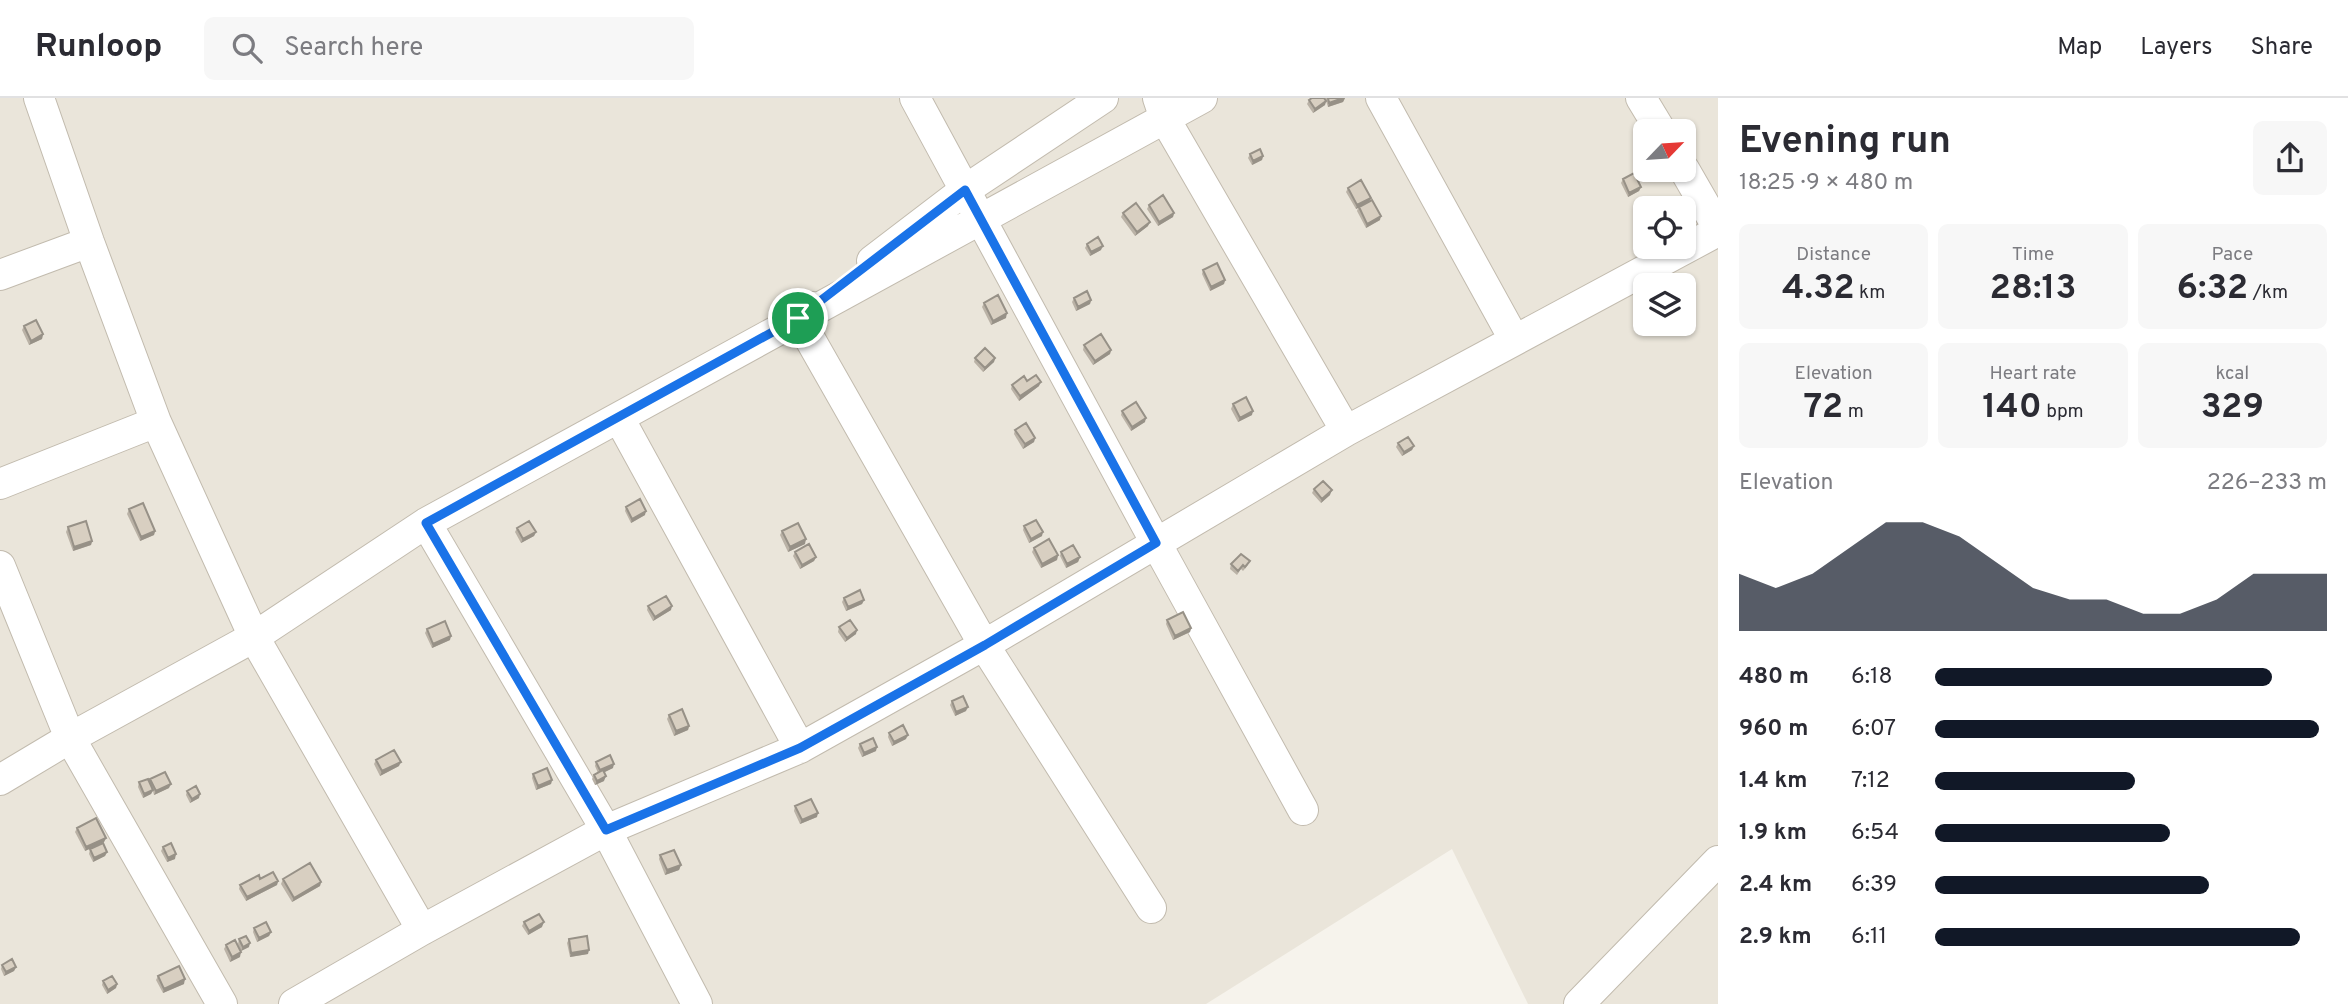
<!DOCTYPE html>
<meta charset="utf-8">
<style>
body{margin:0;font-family:Overpass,sans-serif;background:#f7f7f7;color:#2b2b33;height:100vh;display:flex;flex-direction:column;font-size:26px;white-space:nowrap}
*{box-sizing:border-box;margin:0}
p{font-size:23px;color:#7c7c81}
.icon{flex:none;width:38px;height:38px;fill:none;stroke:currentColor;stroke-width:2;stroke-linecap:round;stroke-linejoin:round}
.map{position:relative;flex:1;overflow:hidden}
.sheet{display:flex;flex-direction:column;background:#fff;width:630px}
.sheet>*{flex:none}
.needle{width:46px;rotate:65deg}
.buttons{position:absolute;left:1633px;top:21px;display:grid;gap:14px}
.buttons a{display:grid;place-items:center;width:63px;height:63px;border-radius:10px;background:#fff;box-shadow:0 2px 5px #0004;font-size:35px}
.pin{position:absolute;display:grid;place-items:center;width:60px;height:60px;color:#fff;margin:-30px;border:4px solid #fff;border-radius:50%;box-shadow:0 2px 7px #0007}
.round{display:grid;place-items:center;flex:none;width:74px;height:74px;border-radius:10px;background:#f7f7f7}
.overview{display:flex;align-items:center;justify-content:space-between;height:119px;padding:0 21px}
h1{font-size:38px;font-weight:700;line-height:52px}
.figures{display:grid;grid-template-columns:repeat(3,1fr);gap:10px;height:119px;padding:7px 21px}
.figures div{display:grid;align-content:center;border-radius:10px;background:#f7f7f7;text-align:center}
.figures b{font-size:35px;font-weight:700}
.figures small{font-size:19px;font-weight:400}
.figures p{font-size:19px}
.chart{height:196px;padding:14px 21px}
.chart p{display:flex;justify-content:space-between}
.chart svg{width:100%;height:126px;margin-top:7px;fill:#111827;opacity:.7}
ul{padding:0 21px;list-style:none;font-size:23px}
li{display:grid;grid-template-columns:112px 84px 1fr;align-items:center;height:52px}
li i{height:18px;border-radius:9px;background:#111827}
header{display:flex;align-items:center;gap:42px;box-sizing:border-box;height:98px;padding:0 35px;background:#fff;border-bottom:2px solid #e1e1e2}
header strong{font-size:33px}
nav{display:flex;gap:38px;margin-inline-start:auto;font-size:24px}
.search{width:490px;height:63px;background:#f7f7f7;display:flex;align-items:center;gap:18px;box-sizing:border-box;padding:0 24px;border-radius:10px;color:#7c7c81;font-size:26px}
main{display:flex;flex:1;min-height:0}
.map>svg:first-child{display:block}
</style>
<header>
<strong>Runloop</strong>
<div class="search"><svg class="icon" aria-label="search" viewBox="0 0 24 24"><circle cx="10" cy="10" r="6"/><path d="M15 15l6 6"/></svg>Search here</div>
<nav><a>Map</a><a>Layers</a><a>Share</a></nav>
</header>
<main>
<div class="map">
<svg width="1718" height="906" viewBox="0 0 1718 906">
<rect width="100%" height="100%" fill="#f6f3ec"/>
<!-- residential -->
<path fill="#eae5da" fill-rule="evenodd" d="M0,0H1718V906H1528L1452,751L1206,906H0ZM1645,33H1684V72H1645ZM1645,110H1684V149H1645ZM1645,187H1684V226H1645Z"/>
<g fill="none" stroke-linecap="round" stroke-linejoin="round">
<defs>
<path id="minor" d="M39,0L89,144L156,324L254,539L422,832
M915,0L1156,445L1303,712
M1158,0L1165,21L1346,333
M1381,0L1514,241
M1641,0L1661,33
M1684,71L1718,130
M872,163L965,92L1103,0
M0,177L89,144
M813,209L798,220L984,547L1151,810
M619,320L800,650
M0,386L156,324
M426,425L606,732L697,906
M0,468L70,640L222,906
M0,682L70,640L254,539L426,425L1202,0
M294,906L422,832L606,732L800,650L984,547L1346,333L1718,133
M1579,906L1718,763"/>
</defs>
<!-- minor casing -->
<use href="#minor" stroke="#c2bbae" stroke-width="32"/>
<!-- minor -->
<use href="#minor" stroke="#fff" stroke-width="30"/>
</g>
<!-- wall -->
<path fill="#bab2a6" d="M1325,0H1345L1343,4L1328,9L1326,3L1325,7L1313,15L1307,6L1309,2L1326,3Z
M1250,56L1263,58L1262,62L1252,67L1248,60Z
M1623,81L1641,89L1639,93L1628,99L1621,85Z
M1348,90L1370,103L1380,122L1366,130L1357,113L1358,110L1356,111L1346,94Z
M1149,107L1174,115L1173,119L1158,128L1147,111Z
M1123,115L1148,128L1135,138L1121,119Z
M1087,146L1101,152L1090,158L1085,150Z
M1203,172L1225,182L1224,186L1210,193L1202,176Z
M1074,200L1091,202L1090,206L1076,213L1072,204Z
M984,205L1006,220L991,227L982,209Z
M24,228L43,236L42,241L29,247L22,232Z
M1084,247L1111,252L1110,256L1093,267L1083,252Z
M975,260H995L994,264L983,274L974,264Z
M1027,283L1039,288L1019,303L1011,291L1012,287Z
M1233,306L1252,317L1238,324L1231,311Z
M1122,313L1145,324L1131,333L1121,317Z
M1015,332L1035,340L1034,344L1023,351L1014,336Z
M1398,345L1414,348L1412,352L1402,358L1396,349Z
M1314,391L1330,397L1321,405L1312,395Z
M626,409L645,417L631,425L625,413Z
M129,411L155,433L154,437L140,443L127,416Z
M1024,428L1042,438L1029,445L1023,432Z
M68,429L92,443L91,447L73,453L66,434Z
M517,430L536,434L534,438L521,445L515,434Z
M782,433L805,446L788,454L780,437Z
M1034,450L1058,457L1057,462L1041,470L1032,454Z
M795,454L816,459L814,463L800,471L793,458Z
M1061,454L1080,459L1078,464L1066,470L1060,458Z
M1231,466L1248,467L1243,473L1241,471L1237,477L1230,471Z
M844,500L864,502L862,506L846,513L842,504Z
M648,508L671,512L653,523L647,512Z
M1167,522L1191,530L1190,534L1173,542L1166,526Z
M839,529L856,536L845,544L838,534Z
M427,531L450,542L432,550L425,535Z
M952,603L966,613L955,618L950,607Z
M669,617L689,628L688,632L674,638L667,621Z
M889,635L906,641L892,648L888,639Z
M860,646L876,653L862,659L858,650Z
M376,662L399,668L380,678L374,666Z
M596,664L613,670L604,674V683L595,687L592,681L594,677L598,675L595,668Z
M533,676L552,682L551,686L536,692L532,680Z
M150,681L169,690L154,697L153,693L151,696L143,700L138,689L139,684H149Z
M187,693L199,700L190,705L186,697Z
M795,708L817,719L800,726L794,713Z
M77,730L106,740L104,744L85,753L75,734Z
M163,749L175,761L167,764L161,753Z
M90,751L107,754L105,758L93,764L89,756Z
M660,757L681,767L679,772L665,777L659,761Z
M260,781L278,783L277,787L246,803L239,791L240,787Z
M283,781L321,784L320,788L292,804L281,786Z
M524,824L542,829L528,837L522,828Z
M254,830L271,834L269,838L257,844L253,834Z
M239,841L249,849L241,853L238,846Z
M569,841L588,856L570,859L567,845Z
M226,847L240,859L230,864L224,851Z
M2,867L16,869L14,873L4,878L1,871Z
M158,878L184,886L163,895L156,882Z
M103,883L117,886L116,890L107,896L102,887Z"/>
<!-- shaded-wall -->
<path fill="#979187" d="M1343,0H1345L1343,4L1328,9L1329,5Z
M1326,3L1325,7L1313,15L1315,11Z
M1263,58L1262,62L1252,67L1253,63Z
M1641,89L1639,93L1628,99L1629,95Z
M1371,100L1369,104L1356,111L1357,107Z
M1174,115L1173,119L1158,128L1159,124Z
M1381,118L1380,122L1366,130L1367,126Z
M1150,124L1148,128L1135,138L1137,134Z
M1103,148L1101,152L1090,158L1091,154Z
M1225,182L1224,186L1210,193L1211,189Z
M1091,202L1090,206L1076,213L1078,209Z
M1007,215L1006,220L991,227L993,223Z
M43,236L42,241L29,247L31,243Z
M1111,252L1110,256L1093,267L1095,263Z
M995,260L994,264L983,274L985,270Z
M1041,284L1039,288L1019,303L1020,298Z
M1253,313L1252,317L1238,324L1240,320Z
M1146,320L1145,324L1131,333L1132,329Z
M1035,340L1034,344L1023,351L1025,346Z
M1414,348L1412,352L1402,358L1404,354Z
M1332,392L1330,397L1321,405L1322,401Z
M646,413L645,417L631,425L632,421Z
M155,433L154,437L140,443L141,439Z
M536,434L534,438L521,445L523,441Z
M1043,434L1042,438L1029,445L1031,441Z
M806,441L805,446L788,454L790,449Z
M92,443L91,447L73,453L74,449Z
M1058,457L1057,462L1041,470L1042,466Z
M816,459L814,463L800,471L802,467Z
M1080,459L1078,464L1066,470L1067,466Z
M864,502L862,506L846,513L848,509Z
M672,508L671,512L653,523L655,519Z
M1191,530L1190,534L1173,542L1175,538Z
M857,532L856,536L845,544L847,540Z
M451,538L450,542L432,550L433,546Z
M968,609L966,613L955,618L956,614Z
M689,628L688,632L674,638L676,633Z
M908,637L906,641L892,648L894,644Z
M877,649L876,653L862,659L864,655Z
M401,664L399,668L380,678L382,673Z
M614,666L613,670L599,677L600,672Z
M606,678L604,683L595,687L597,683Z
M552,682L551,686L536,692L538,688Z
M171,686L169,690L154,697L156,693Z
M153,692L151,696L143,700L144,696Z
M200,696L199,700L190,705L192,701Z
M818,715L817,719L800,726L802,722Z
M106,740L104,744L85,753L86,749Z
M107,754L105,758L93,764L94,760Z
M176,756L175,761L167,764L168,760Z
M681,767L679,772L665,777L667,772Z
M278,783L277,787L246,803L247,799Z
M321,784L320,788L292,804L294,800Z
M544,824L542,829L528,837L529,833Z
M271,834L269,838L257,844L259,840Z
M250,845L249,849L241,853L243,849Z
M589,852L588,856L570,859L571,855Z
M241,854L240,859L230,864L232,859Z
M16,869L14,873L4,878L6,874Z
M185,881L184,886L163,895L164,891Z
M117,886L116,890L107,896L108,892Z"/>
<!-- building -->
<path fill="#d8cfc1" stroke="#979187" stroke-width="2" d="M1312,0H1324L1326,3L1315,11L1309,2Z
M1328,0H1343L1329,5Z
M1260,51L1263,58L1253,63L1250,56Z
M1634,75L1641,89L1629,95L1623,81Z
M1361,82L1371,100L1357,107L1348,90Z
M1163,97L1174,115L1159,124L1149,107Z
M1372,102L1381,118L1367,126L1359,109Z
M1136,105L1150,124L1137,134L1123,115Z
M1098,139L1103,148L1091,154L1087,146Z
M1217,165L1225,182L1211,189L1203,172Z
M1087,193L1091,202L1078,209L1074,200Z
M998,197L1007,215L993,223L984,205Z
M36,222L43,236L31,243L24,228Z
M1101,236L1111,252L1095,263L1084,247Z
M985,250L995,260L985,270L975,260Z
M1036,277L1041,284L1020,298L1012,287L1024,278L1027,283Z
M1246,299L1253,313L1240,320L1233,306Z
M1136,304L1146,320L1132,329L1122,313Z
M1026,325L1035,340L1025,346L1015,332Z
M1408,339L1414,348L1404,354L1398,345Z
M1323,383L1332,392L1322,401L1314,391Z
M640,401L646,413L632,421L626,409Z
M143,405L155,433L141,439L129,411Z
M1036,422L1043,434L1031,441L1024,428Z
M86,423L92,443L74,449L68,429Z
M529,423L536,434L523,441L517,430Z
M798,425L806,441L790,449L782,433Z
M1049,441L1058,457L1042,466L1034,450Z
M809,446L816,459L802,467L795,454Z
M1073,447L1080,459L1067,466L1061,454Z
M1241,456L1250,463L1245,469L1243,467L1238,473L1231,466Z
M860,492L864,502L848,509L844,500Z
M666,498L672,508L655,519L648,508Z
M1183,514L1191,530L1175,538L1167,522Z
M850,522L857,532L847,540L839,529Z
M445,523L451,538L433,546L427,531Z
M963,598L968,609L956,614L952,603Z
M682,611L689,628L676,633L669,617Z
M903,627L908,637L894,644L889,635Z
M873,640L877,649L864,655L860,646Z
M394,652L401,664L382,673L376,662Z
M610,657L614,666L600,672L596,664Z
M547,670L552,682L538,688L533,676Z
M603,672L606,678L597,683L594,677Z
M165,674L171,686L156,693L150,681Z
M148,681L153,692L144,696L139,684Z
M196,688L200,696L192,701L187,693Z
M811,701L818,715L802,722L795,708Z
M96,720L106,740L86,749L77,730Z
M103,745L107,754L94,760L90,751Z
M171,745L176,756L168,760L163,749Z
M674,752L681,767L667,772L660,757Z
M310,765L321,784L294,800L283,781Z
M273,774L278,783L247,799L240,787L259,777L260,781Z
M539,816L544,824L529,833L524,824Z
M266,824L271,834L259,840L254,830Z
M246,838L250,845L243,849L239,841Z
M587,838L589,852L571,855L569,841Z
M235,842L241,854L232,859L226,847Z
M12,861L16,869L6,874L2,867Z
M179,868L185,881L164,891L158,878Z
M112,878L117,886L108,892L103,883Z"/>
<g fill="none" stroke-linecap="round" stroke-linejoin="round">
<defs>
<path id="route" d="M965,92L1156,445L985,547L800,650L606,732L426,425L798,220Z"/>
</defs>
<!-- route casing -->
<use href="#route" stroke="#fff" stroke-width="14"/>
<!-- route -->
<use href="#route" stroke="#1a73e8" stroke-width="9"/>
</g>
</svg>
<div class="buttons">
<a><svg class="needle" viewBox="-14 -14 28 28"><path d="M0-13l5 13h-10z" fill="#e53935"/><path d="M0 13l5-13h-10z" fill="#7c7c81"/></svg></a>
<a><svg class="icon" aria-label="locate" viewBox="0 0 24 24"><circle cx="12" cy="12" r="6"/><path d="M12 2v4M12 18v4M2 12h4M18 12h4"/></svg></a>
<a><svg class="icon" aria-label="layers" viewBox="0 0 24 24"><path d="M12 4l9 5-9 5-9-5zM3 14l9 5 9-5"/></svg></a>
</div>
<div class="pin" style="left:798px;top:220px;background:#1e9e55"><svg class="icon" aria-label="arrive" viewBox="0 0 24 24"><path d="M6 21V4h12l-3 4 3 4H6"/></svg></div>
</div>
<section class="sheet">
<div class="overview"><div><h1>Evening run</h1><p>18:25 · 9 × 480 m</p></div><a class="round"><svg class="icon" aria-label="share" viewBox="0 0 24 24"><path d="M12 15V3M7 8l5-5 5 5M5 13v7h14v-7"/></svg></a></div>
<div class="figures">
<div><p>Distance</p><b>4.32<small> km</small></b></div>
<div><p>Time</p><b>28:13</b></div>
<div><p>Pace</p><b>6:32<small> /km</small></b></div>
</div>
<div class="figures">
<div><p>Elevation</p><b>72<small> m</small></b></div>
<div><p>Heart rate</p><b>140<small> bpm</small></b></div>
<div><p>kcal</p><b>329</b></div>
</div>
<div class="chart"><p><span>Elevation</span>226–233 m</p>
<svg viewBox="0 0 160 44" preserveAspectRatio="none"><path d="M0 44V24L10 29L20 24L30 15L40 6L50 6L60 11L70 20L80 29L90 33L100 33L110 38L120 38L130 33L140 24L150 24L160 24V44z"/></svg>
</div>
<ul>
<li><b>480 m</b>6:18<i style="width:86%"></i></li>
<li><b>960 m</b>6:07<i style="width:98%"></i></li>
<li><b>1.4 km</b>7:12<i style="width:51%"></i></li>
<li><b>1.9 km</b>6:54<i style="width:60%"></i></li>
<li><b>2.4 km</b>6:39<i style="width:70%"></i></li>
<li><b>2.9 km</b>6:11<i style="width:93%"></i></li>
</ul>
</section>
</main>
